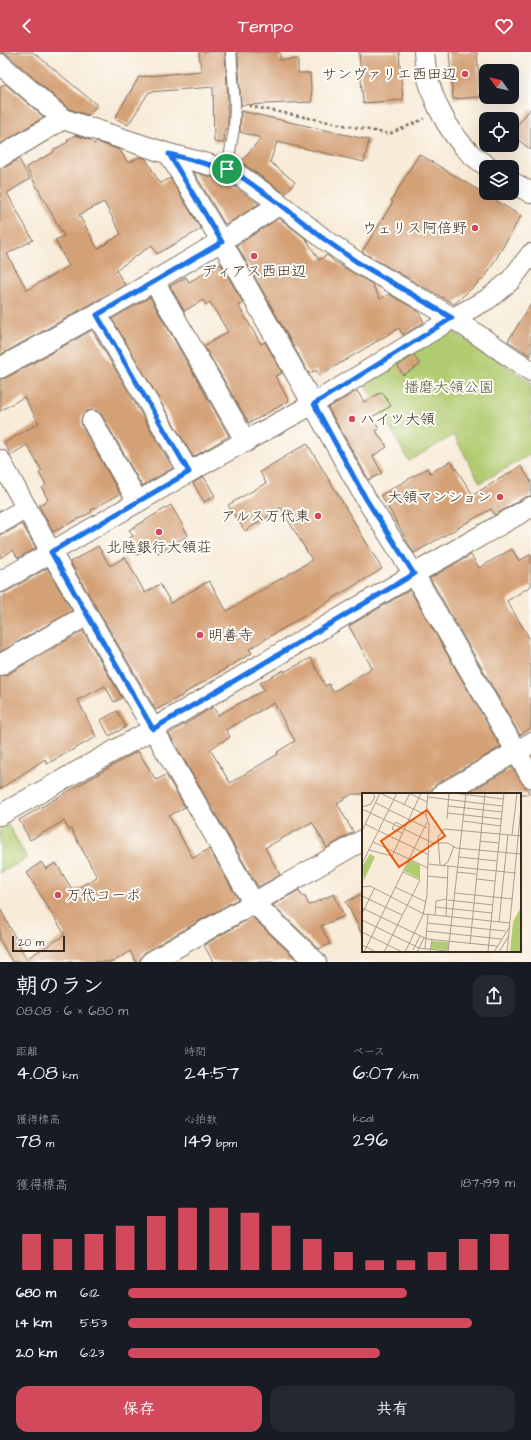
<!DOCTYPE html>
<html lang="ja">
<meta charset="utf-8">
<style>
body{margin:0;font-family:"Architects Daughter","Klee One",sans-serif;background:#242831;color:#f1f3f6;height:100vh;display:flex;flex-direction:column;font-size:15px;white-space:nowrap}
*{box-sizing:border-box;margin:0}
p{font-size:13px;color:#9ea1a6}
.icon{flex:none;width:22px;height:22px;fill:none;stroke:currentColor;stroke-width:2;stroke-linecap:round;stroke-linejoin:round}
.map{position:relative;height:910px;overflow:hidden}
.drawer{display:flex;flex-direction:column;background:#171b24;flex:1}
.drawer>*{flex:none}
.needle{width:26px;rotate:304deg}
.buttons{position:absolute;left:479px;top:12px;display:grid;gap:8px}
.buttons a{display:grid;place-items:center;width:40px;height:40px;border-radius:8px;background:#171b24;box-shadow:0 4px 16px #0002;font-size:20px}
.scale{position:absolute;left:12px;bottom:10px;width:53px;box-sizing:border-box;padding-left:4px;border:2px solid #3b2a1e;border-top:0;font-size:11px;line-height:14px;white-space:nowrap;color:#3b2a1e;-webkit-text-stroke:3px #fdfcf7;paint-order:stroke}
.pin{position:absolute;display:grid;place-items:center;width:34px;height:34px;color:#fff;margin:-17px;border:2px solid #fff;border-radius:50%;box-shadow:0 1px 4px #0007}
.round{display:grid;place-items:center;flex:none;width:42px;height:42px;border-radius:12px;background:#242831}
.overview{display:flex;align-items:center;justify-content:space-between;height:68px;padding:0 16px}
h1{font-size:22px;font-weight:600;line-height:30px}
.figures{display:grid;grid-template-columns:repeat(3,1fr);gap:6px;height:68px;padding:4px 16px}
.figures div{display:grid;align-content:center}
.figures b{font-size:20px;font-weight:600}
.figures small{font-size:11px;font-weight:400}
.figures p{font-size:11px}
.chart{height:112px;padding:8px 16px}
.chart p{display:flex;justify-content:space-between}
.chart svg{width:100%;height:72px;margin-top:4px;stroke:#d1495b;stroke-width:6}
.button{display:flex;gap:8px;margin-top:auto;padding:8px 16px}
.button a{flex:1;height:46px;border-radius:12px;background:#d1495b;color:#fff;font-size:16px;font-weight:600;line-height:46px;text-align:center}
.button a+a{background:#242831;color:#f1f3f6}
ul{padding:0 16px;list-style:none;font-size:13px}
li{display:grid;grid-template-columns:64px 48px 1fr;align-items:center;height:30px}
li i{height:10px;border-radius:5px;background:#d1495b}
header{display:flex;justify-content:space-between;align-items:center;height:52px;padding:0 16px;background:#d1495b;color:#fff;font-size:18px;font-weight:600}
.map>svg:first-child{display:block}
</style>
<header><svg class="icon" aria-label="back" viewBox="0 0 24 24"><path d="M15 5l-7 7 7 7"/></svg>Tempo<svg class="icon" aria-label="heart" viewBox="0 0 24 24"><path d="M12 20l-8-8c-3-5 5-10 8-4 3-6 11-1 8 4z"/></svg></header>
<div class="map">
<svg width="531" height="910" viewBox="0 0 531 910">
<rect width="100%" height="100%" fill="#fdfcf7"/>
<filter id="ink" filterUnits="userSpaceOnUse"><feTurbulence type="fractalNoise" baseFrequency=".025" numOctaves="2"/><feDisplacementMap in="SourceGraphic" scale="8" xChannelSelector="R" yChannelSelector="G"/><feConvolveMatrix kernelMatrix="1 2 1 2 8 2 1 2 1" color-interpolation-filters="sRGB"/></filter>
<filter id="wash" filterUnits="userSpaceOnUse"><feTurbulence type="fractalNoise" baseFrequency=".012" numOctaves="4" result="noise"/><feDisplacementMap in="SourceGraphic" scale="16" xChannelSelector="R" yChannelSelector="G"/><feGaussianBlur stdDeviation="0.9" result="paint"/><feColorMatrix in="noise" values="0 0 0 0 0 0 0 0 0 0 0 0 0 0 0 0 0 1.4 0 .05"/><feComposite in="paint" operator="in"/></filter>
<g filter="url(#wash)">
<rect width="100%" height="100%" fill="#f8ebd8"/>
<!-- green -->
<path fill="#b1cb70" stroke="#767a47" d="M454,280L531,330V402L480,431L454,383L409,409L363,329L446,281Z
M6,769L27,806L0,821V773Z"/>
<g id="blocks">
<!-- building -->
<path fill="#d4a177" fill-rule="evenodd" d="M0,0H33L97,53L88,63L69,57L8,3Z
M199,0H225L228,51L227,56H228V76L225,77L224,91L214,90L213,35L149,40L128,73L115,66L139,25L201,19Z
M238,0H280V8L298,7V21H310L312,50L241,53Z
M359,0H399L403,48L363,51Z
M449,0H477L480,45L453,47Z
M5,32L44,65L0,92V35Z
M531,56V98L512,83V80Z
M241,59L369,88L364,110L277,90L270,110L295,130L285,142L241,110L261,86L240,80Z
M75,83L90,88L94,92L97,90L120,98L128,111L140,105L146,107L160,132L170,126L201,177L157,202L152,193L116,218L125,233L0,303V116L6,115L19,107L30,127L7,141L33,188L7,202L27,238L69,214L55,188L64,184L26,115L54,100L53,98L68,90L67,88ZM104,150L121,182L98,197L79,163Z
M419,102L521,164L486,224L454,252L362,200L393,150L391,149Z
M194,120L228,130L259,152L227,172L224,171Z
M279,166L306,187L319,208L327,203L335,210L372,232L380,247L389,242L418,259L424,270L403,283L399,276L319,324L316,318L309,322L237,193Z
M221,212L243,251L238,253L261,292L265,290L282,321L275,324L289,349L249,371L204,294L228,280L210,250L206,253L203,248L184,259L170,234L186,225L189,230Z
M150,245L229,384L193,405L112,267Z
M531,252V304L508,289Z
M92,278L173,416L142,434L102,363L97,359L92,358L87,359L82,364L81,369L82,374L120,442L91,458L92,460L53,480L39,453L48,448L42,436L46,433L39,421L42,419L27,393L11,403L4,391L39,371L24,345L0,359V327L6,326Z
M414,303L420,313L403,323L398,314Z
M357,339L364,350L382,340L391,354L372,365L379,377L376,379L387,395L373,404L382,421L369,428L328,356Z
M307,391L382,517L249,597L252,601L183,642V643L156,658L70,510L98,494L110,514L125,505L145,541L160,532L171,551L209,529L227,559L312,508L281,456L245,479L228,453L266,431L260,420Z
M451,409L473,443L521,414L531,430V444L525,445L495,463L491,457L414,501L381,443L428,416L430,421Z
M204,425L215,444L204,450L193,431Z
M171,453L188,483L158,501L154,493L137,503L128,487L133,484L129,478Z
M22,472L36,496L18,506L13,498L0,506V482L6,481Z
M512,497L519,509L531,502V534L507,549L531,589V676L520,683L430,526L471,503L479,516Z
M47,516L72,559L0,600V541L6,540Z
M410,538L501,695L436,732L432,737L424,742H352L337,751L353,780L327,796L312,770L265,796L280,823L258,835L169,682L213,655L218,663L264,638L260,631L284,618V620L311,606L325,634L329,632L333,640L372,616L349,574ZM274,651L295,689L277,700L278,702L230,731L210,697L230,685L226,678Z
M83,579L122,646L114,650L105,634L78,648L96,685L47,712L45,707L0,737V624L6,623Z
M117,659L126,675L109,684L101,668Z
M138,699L156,728L166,723L185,755L169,764L193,806L209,797L238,847L145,900L141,905L140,910H136L130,899L113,910H12L0,888V856L26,907L65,883L27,821L41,810L46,817L56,811L73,839L97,825L71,777L69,778L64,769L30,788L19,768Z
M512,715L530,742H465Z
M299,838L302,844L304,843L309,853L334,842L344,864L321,874L330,892L319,897L273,853Z
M363,841V884L346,850Z
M252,865L297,908L294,910H213L204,893Z"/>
</g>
</g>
<g filter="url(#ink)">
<use href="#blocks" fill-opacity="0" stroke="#7d6e5f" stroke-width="1"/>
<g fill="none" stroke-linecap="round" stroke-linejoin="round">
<defs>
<path id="lane" d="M227,117L234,77L235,51L231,0"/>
<path id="street" d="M424,0C426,38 445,78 473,104C478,108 483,111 488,115
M0,12L63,67L169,102L233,119L280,152L324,187L357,210L453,266L531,319
M169,102L222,190L366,447L414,522L531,725
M0,105L63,67
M512,130L531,141
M154,229L246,390
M97,263L189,420
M0,316C95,264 189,211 280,152
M92,369L138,450
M0,408L51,500L253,850L316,910
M0,471L27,456
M0,530L189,420L313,352L453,266L488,247L510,229L531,202
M0,613L87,563
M442,742L531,691
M0,763L153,677L414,522L531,455
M151,910L363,788"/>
</defs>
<!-- lane casing -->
<use href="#lane" stroke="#7d6e5f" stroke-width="12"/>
<!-- street casing -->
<use href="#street" stroke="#7d6e5f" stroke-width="22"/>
<!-- path -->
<path stroke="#7d6e5f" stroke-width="2.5" stroke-dasharray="3 3" stroke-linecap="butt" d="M249,54L389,82L424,67"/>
<!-- lane -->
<use href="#lane" stroke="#fff" stroke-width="10"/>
<!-- street -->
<use href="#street" stroke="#fff" stroke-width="20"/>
</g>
</g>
<g fill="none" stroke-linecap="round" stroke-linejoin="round" filter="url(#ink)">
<defs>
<path id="route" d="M169,102L233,119L280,152L324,187L357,210L452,266L314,352L366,447L414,522L153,677L51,500L189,420L97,263L222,190Z"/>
</defs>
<!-- route casing -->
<use href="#route" stroke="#fff" stroke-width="8"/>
<!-- route -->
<use href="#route" stroke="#1a73e8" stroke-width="5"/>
</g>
<!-- markers -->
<g fill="#d1495b" stroke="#fdfcf7" stroke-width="1.5">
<circle cx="465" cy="22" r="4"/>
<circle cx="475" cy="176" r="4"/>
<circle cx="254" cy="204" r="4"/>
<circle cx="352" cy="367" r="4"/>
<circle cx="500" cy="445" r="4"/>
<circle cx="318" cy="464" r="4"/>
<circle cx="159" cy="480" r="4"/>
<circle cx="200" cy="583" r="4"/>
<circle cx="58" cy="843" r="4"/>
</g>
<g text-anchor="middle" stroke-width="4" stroke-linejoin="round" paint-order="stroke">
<!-- poi labels -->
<g font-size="15" fill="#3b2a1e" stroke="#fdfcf7" text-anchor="end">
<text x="457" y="27">サンヴァリエ西田辺</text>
<text x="467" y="181">ウェリス阿倍野</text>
<text x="254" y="224" text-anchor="middle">ディアス西田辺</text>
<text x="360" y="372" text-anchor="start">ハイツ大領</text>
<text x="492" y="450">大領マンション</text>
<text x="310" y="469">アルス万代東</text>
<text x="159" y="500" text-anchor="middle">北陸銀行大領荘</text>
<text x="208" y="588" text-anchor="start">明善寺</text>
<text x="66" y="848" text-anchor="start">万代コーポ</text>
</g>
<!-- park labels -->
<g font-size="15" fill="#5e5a37" stroke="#fdfcf7">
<text x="449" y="340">播磨大領公園</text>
</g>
</g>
<!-- overview -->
<g transform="translate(362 741)">
<rect width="159" height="159" fill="#f8ebd8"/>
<path d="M8,61L13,64L2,87L0,74ZM47,67L58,72V86L42,78ZM159,114V159H148L151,129ZM70,148L87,149L86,157L69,156Z" fill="#b1cb70"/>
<path fill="none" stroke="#ac9e8e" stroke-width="1" d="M18,0L64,22M47,0L65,9M91,0L141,6M66,4L140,13M14,10L26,16M42,12L48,0M86,13L140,19M0,14L9,11L13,3L10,0M0,16L71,50H86L94,55L159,61M27,17L65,35M85,20L139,26M85,26L87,0M101,28L139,33M3,31L15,37M0,38L18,0M17,38L67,62M40,40L30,36L32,32L34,29L43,34M150,42L155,0M118,48L137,50M11,49L66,75M7,57L30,63L59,0M97,64L135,68M0,71L35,0M66,71L154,80M78,72L76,44L82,36L159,43M80,73L86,69L92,53M95,79L114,81M66,83L85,85M114,86L133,88M0,94L8,93L62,121L148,130M33,94L64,109M93,100L151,106M0,103L40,122M86,107L131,112M73,114L130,120M0,115L65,146L135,153M0,121L12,96M73,122L74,108L85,106M84,124L86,73M0,127L57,155L93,159M137,129L146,41M65,130L143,138M64,138L139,146M0,139L40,159M108,151L123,0M0,152L14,159M63,156L66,122M51,157L58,143M2,159L65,29M22,159L58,87L41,79M43,159L61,122L65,102L67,32L64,22L66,0M55,159L62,145M68,159L70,147M86,159L104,0M126,159L142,0M132,159L148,133M137,159L146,144M145,159L159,14"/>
<path fill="#e8590c" fill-opacity="0.15" stroke="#e8590c" stroke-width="2" d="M65,17L83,43L37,74L19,48Z"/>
<rect width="159" height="159" fill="none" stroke="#3b2a1e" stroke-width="2"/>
</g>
</svg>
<div class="buttons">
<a><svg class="needle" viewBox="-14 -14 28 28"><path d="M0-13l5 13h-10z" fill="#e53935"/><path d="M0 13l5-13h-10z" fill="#9ea1a6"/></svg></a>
<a><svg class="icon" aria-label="locate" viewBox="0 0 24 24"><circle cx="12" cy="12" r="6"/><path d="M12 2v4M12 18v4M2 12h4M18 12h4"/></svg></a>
<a><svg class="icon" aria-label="layers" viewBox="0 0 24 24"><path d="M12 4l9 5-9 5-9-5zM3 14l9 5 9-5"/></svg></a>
</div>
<div class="scale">20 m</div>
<div class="pin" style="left:227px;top:117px;background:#1e9e55"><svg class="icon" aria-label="arrive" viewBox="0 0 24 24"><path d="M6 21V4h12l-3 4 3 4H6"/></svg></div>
</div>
<section class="drawer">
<div class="overview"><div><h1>朝のラン</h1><p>08:08 · 6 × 680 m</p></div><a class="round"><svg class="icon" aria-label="share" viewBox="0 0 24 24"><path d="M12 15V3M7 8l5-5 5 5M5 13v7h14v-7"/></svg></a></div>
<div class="figures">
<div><p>距離</p><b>4.08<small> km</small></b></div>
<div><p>時間</p><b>24:57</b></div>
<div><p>ペース</p><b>6:07<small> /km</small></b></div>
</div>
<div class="figures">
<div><p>獲得標高</p><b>78<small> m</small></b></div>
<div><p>心拍数</p><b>149<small> bpm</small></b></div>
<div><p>kcal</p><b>296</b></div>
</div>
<div class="chart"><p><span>獲得標高</span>187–199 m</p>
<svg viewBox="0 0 160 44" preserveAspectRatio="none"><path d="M5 44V22M15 44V25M25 44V22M35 44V17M45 44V11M55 44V6M65 44V6M75 44V9M85 44V17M95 44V25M105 44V33M115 44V38M125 44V38M135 44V33M145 44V25M155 44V22"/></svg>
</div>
<ul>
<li><b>680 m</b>6:12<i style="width:72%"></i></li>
<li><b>1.4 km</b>5:53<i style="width:89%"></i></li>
<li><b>2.0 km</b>6:23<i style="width:65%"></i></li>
</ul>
<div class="button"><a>保存</a><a>共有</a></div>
</section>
